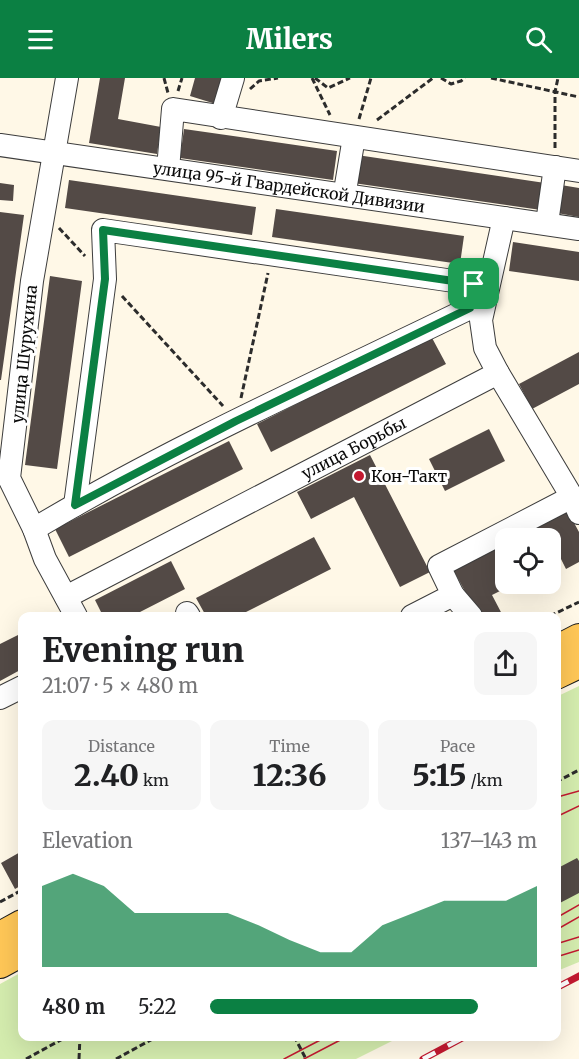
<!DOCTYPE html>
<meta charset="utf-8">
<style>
body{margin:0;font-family:Merriweather,serif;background:#f6f6f6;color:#202124;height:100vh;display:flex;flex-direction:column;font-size:22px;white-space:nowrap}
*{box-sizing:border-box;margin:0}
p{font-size:20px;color:#757577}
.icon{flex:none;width:33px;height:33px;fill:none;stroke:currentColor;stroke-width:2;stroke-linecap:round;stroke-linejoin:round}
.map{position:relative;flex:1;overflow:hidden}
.panel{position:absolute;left:18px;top:534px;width:543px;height:429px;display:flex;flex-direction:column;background:#fff;border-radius:12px;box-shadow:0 6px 24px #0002}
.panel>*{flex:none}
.controls{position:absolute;left:495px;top:450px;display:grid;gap:12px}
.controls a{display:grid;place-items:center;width:66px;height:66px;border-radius:12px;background:#fff;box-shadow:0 6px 24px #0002;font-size:30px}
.pin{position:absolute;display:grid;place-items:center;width:51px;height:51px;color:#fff;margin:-26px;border-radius:12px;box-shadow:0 3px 9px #0006}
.round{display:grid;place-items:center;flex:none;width:63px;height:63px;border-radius:12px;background:#f6f6f6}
.headline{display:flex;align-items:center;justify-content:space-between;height:102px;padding:0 24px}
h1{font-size:33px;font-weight:800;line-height:45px}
.figures{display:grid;grid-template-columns:repeat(3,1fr);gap:9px;height:102px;padding:6px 24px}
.figures div{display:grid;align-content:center;border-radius:12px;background:#f6f6f6;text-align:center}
.figures b{font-size:30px;font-weight:800}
.figures small{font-size:16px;font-weight:400}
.figures p{font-size:16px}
.chart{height:168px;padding:12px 24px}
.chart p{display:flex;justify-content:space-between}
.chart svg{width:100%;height:108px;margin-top:6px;fill:#0b8043;opacity:.7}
ul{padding:0 24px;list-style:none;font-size:20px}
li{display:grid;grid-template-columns:96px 72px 1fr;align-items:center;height:45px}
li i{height:15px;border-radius:8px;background:#0b8043}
header{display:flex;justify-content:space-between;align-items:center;height:78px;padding:0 24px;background:#0b8043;color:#fff;font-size:27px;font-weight:800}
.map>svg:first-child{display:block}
</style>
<header><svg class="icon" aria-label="menu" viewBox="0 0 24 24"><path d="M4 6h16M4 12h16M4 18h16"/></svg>Milers<svg class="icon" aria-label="search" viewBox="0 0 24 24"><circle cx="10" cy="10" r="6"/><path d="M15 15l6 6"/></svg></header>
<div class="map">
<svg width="579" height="981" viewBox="0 0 579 981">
<rect width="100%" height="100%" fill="#fff8e7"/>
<!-- green -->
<path fill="#d4ecae" d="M579,608V884L557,893L556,619Z
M22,894V958L400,959L356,981H0V906Z"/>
<!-- building -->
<path fill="#534a46" d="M100,0H125L118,41L161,49L157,76L89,65Z
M195,0H227L219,27L190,18Z
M184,51L337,73L333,102L180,80Z
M357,77L545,105L541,132L353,105Z
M69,102L256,129L252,157L65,130Z
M0,105L14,107L13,123L0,122Z
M561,107L579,110V139L557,135Z
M276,131L464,158L460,186L272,159Z
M0,134L24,137L1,302H0Z
M513,164L579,174V203L509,193Z
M50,198L82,203L57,391L25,387Z
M431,258L446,286L271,374L257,346Z
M579,274V306L532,331L519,306Z
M489,351L505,383L445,413L429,381Z
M229,363L243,391L69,479L55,451Z
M370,377L430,494L400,509L354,419L311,441L297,414Z
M567,432L579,454V484L566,491L561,481L550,487V460H512Z
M314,459L331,491L238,538H206L196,520Z
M506,464V506H514L492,517L503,538H478L453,491Z
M171,483L185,511L140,534L142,538H103L95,522Z
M22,555V591L0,603V566Z
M22,773V807L15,811L1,785Z
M577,780L579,783V815L556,827V791Z"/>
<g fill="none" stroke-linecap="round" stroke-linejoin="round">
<defs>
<g id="minor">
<path d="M67,0L32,203L9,400L34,451L45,481L76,538"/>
<path d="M221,40L233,0"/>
<path id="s1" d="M0,67L579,151"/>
<path d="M168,91L173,31L579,93"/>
<path d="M346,107L354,59"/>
<path d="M548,138L555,89"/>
<path d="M498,295L572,419"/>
<path d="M75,427L105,201L103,152L474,206H488"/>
<path d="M34,451C173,368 324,301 470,230L474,206"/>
<path d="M453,517L471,538"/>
<path id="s2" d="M66,519L498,295L485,270L481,242L504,140"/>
<path d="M187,535L189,538"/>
<path d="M412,538L453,517L439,488L572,419L579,435"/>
<path d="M0,620L22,609"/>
</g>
<path id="major" d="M556,572L579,560
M556,597L579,586
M0,858L22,846
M0,886L22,874"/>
</defs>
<!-- minor casing -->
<use href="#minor" stroke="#3d3d3d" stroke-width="24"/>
<!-- major casing -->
<use href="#major" stroke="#1b1b1b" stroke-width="30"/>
<!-- path -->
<path stroke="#2c2c2c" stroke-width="3" stroke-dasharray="6 3" stroke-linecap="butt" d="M164,0L168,15
M312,0L330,37
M315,0L328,10L350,0
M441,0L451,6L461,3L465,0
M491,0L579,19
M250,11L259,3L278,0
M178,13L182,0
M359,41L371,0
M377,42L433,0
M555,70V14L558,0
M59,150L85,178
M122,218L223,328
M241,320L268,195
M550,538L579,524
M556,704L579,692
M0,824L22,812
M294,958L306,981
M26,981L68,958
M79,981L80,958
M116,981L158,958"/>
<!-- minor -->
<use href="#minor" stroke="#fff" stroke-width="22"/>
<!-- major -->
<use href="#major" stroke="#ffc757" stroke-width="28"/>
<!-- tram -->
<path stroke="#c31930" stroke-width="1.5" d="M556,721L561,718L579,713
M556,739L579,728
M556,840L579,827
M556,852L579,839
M556,866L579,859
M556,879L579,872
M284,981L328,958
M304,981L348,958"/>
<defs>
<path id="rail" d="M556,910L579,898
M423,981L466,958"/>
</defs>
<!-- rail casing -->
<use href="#rail" stroke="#c31930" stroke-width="7"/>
<!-- rail -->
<use href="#rail" stroke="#fff" stroke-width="4.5" stroke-dasharray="14" stroke-linecap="butt"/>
</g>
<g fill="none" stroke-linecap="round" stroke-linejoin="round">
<defs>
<path id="route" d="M103,152L474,206L470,230L236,343L75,427L105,201Z"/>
</defs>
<!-- route casing -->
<use href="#route" stroke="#fff" stroke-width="12"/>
<!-- route -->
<use href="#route" stroke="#0b8043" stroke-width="8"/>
</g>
<!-- markers -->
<circle fill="#c31930" stroke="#fff" stroke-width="2" cx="359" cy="398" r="6"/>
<g text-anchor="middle" stroke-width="6" stroke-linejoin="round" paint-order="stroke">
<!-- street labels -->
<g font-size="16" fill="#0a0a0a" stroke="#fff">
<text dy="6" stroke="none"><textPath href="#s1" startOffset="292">улица 95-й Гвардейской Дивизии</textPath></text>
<text transform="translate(24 276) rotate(-84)" y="6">улица Шурухина</text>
<text dy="6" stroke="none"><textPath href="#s2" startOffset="324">улица Борьбы</textPath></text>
</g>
<!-- poi labels -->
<g font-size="16" fill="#0a0a0a" stroke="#fff" text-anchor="start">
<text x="371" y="404">Кон-Такт</text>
</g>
</g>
</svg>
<div class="controls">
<a><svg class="icon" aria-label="locate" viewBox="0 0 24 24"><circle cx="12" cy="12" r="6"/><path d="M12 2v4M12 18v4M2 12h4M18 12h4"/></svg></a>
</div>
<div class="pin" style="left:474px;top:206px;background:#1e9e55"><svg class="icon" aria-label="arrive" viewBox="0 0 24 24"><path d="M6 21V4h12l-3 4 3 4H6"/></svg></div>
<section class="panel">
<div class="headline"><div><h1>Evening run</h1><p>21:07 · 5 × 480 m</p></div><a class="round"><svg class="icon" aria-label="share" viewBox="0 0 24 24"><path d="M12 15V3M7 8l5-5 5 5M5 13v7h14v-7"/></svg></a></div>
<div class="figures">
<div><p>Distance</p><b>2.40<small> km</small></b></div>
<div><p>Time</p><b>12:36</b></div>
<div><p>Pace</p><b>5:15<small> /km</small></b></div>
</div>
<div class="chart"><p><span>Elevation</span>137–143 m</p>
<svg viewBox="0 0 160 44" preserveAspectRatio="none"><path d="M0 44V11L10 6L20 11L30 22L40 22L50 22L60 22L70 27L80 33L90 38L100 38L110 27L120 22L130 17L140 17L150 17L160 11V44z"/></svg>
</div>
<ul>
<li><b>480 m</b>5:22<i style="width:82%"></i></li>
</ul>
</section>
</div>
